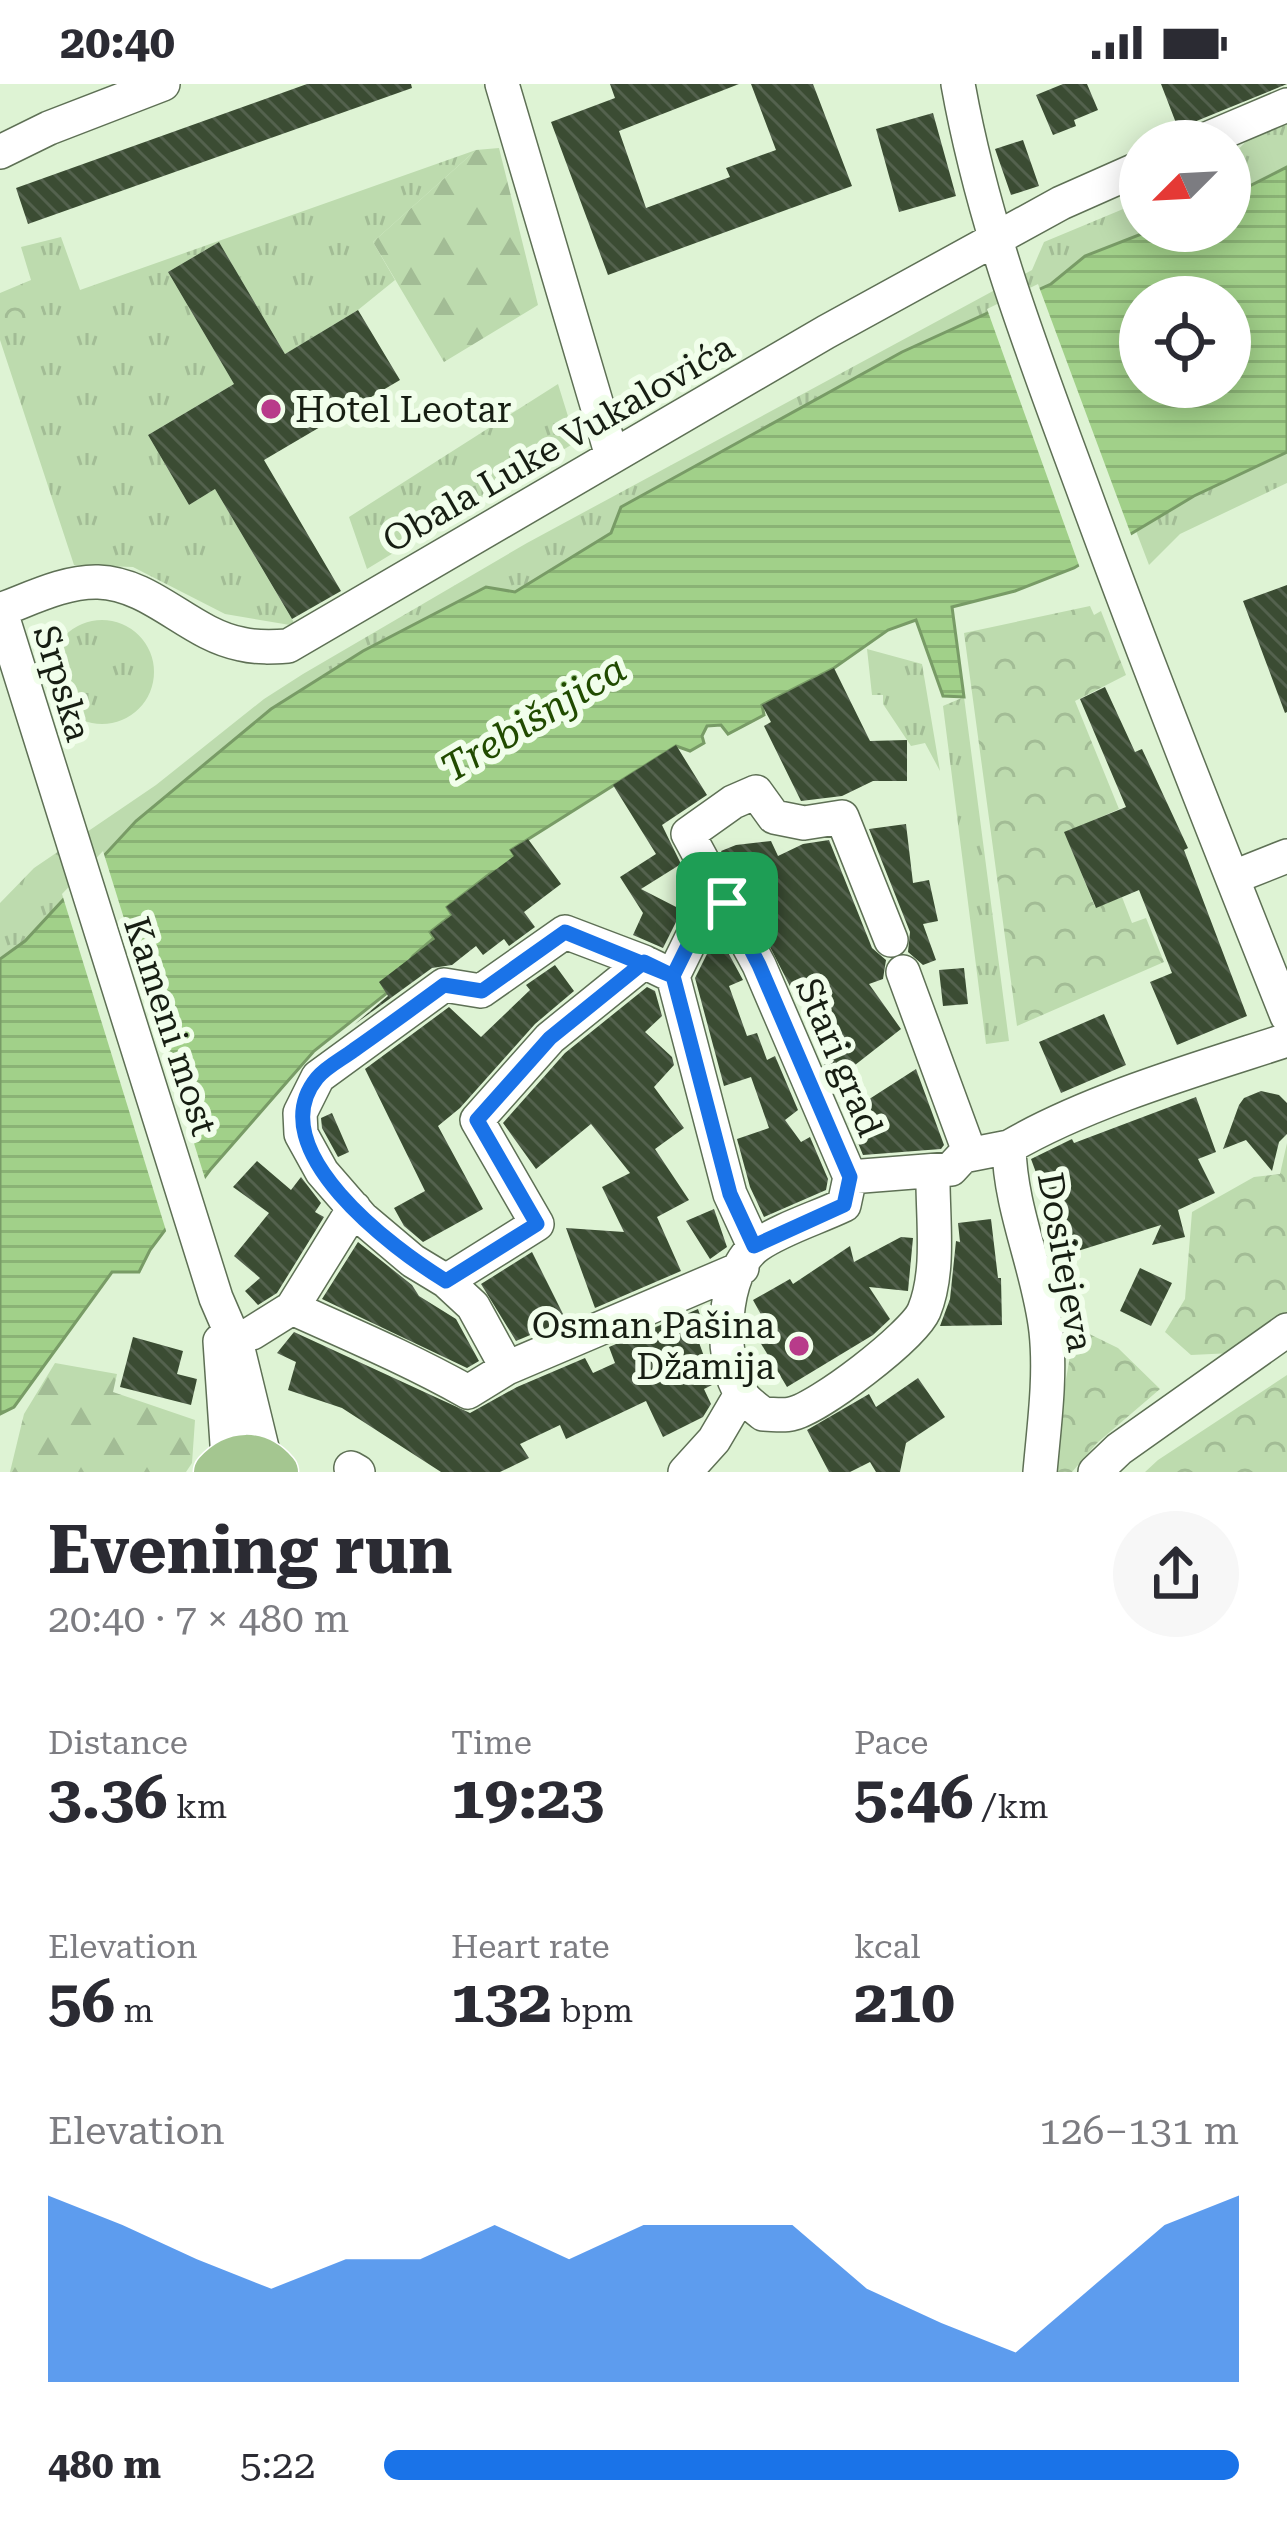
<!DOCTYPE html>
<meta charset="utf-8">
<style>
body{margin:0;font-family:"Roboto Serif",serif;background:#f7f7f7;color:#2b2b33;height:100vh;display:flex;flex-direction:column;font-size:45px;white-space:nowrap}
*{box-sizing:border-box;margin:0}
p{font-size:39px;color:#7c7c81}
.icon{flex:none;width:66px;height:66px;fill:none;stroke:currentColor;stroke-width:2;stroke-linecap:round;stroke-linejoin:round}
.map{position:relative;height:1388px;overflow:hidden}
.panel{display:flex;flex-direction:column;background:#fff;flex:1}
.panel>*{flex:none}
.needle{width:78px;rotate:246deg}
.tools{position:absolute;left:1119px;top:36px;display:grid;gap:24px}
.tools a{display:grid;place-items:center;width:132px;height:132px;border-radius:50%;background:#fff;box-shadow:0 6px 30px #0003;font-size:60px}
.pin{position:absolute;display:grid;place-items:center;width:102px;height:102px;color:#fff;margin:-51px;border-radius:24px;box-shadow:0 6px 18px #0006}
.round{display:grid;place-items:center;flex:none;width:126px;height:126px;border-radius:63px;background:#f7f7f7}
.summary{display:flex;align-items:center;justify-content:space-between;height:204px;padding:0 48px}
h1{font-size:66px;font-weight:700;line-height:90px}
.stats{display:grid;grid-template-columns:repeat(3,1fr);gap:18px;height:204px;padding:12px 48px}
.stats div{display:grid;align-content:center}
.stats b{font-size:60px;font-weight:700}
.stats small{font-size:33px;font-weight:400}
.stats p{font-size:33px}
.chart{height:336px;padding:24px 48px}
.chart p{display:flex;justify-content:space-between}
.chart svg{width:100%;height:216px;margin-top:12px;fill:#1a73e8;opacity:.7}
ul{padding:0 48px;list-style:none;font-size:39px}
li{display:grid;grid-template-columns:192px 144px 1fr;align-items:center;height:90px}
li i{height:30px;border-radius:15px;background:#1a73e8}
.status{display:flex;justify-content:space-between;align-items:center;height:84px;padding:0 60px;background:#fff;direction:ltr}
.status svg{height:33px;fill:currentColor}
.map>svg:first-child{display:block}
</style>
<div class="status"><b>20:40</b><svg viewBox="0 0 49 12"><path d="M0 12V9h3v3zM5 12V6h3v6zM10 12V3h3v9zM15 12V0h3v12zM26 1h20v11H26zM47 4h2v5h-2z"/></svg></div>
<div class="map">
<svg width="1287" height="1388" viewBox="0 0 1287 1388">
<defs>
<pattern id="grass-tufts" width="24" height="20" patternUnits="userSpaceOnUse" patternTransform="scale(3)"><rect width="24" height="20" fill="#bddbae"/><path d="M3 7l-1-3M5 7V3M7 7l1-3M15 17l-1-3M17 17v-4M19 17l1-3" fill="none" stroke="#a2bc95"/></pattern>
<pattern id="forest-firs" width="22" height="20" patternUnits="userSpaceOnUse" patternTransform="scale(3)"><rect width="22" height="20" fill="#bddbae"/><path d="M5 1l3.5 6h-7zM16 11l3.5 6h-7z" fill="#a2bc95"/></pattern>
<pattern id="park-crowns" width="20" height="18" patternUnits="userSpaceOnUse" patternTransform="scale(3)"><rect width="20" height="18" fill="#bddbae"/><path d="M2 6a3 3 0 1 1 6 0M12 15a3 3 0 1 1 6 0" fill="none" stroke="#a2bc95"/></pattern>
<pattern id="water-rules" width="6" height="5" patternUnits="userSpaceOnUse" patternTransform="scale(3)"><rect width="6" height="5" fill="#a1d089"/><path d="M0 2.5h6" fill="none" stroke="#8ab275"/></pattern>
<pattern id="building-back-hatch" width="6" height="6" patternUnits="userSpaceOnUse" patternTransform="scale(3)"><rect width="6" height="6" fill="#3b4c33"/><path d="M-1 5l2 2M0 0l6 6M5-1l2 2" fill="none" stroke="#54624e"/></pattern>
</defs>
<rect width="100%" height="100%" fill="#def3d4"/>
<!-- grass -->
<path fill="url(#grass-tufts)" d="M1287,33V83L1230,112V74L1257,46Z
M476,66L373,158L395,196L358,226L285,270L219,158L168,188L234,300L148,351L189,421L215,405L296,542L225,530L133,483L74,481L0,256V209L31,196L21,163L61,153L80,206Z
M1140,118V147H1149L1085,172L1051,200L902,268L622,423L611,449L515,508L486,503L363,566L271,625L136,737L25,857L0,875V819L34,784L156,701L264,615L303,590L527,459L1032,186L1044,158Z
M558,300L576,358L367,485L349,433Z
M1287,368V399L1180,450L1149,481L1136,447L1194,412Z
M50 588a52 52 0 1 1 104 0a52 52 0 1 1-104 0Z
M867,565L922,580L940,687L925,659L911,662L883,620V611H872Z
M964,613L1009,957L986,960L943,622Z"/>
<!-- forest -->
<path fill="url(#forest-firs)" d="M499,64L538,221L444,278L373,158L476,66Z
M55,1279L117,1290L113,1308L195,1336L192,1379L186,1388H10L24,1330Z"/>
<!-- park -->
<path fill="url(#park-crowns)" d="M35,208L44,233L10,247L0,221Z
M1090,522L1094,531L1101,527L1126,591L1075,617L1119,725L1065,749L1095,823L1122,813L1132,839L1146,834L1164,878L1017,942L964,549Z
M1287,1059V1232L1233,1269L1191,1271L1165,1248L1185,1215L1192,1128L1254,1093L1280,1090Z
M1075,1243L1118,1264L1160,1305L1097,1359L1072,1388H1050Z
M1287,1291V1388H1145L1158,1376Z"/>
<!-- water -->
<path fill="url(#water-rules)" stroke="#789b66" stroke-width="3" fill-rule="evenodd" d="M1287,83V368L1194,412L1074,484L1015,507L952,523L964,613L943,612L916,536L888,546L834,584L762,621L764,631L728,650L721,641L707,642L702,652L704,659L690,667L676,662L511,766L520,780L492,788L447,823L452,831L430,848L434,854L413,872L387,909L314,967L210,1086L150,1166L139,1188H112L14,1323L0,1330V875L25,857L136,737L271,625L363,567L486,503L515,508L611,449L621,423L902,268L1051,200L1085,172L1149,147H1230V112ZM1140,213H1230V303H1140Z"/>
<!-- pier -->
<path fill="#def3d4" d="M1038,200L1133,456L1081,487L987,225Z
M103,767L207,1101L168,1153L62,810Z"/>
<!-- building -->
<path fill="url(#building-back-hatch)" d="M307,0H411L412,4L28,140L16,104Z
M610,0H739L619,47L646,124L730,93L726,84L776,66L751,0H813L852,102L608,191L551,38L615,14Z
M1063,0H1087L1098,26L1074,36L1076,42L1053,51L1036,11Z
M1161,0H1287L1194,38L1181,52Z
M933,29L956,112L899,128L876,45Z
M1023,56L1039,102L1011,111L995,65Z
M219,158L285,270L358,226L400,296L264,376L341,507L292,535L215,405L189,421L148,351L234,300L168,188Z
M1287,501V628L1285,629L1243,517Z
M834,584L870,657L907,656V697H873L842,712L801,717L764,642L771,638L762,621Z
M1105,603L1135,668L1142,665L1188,764L1184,766L1247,932L1177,961L1150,898L1172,889L1139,806L1096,824L1064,748L1126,723L1080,615Z
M676,661L707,711L662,741L681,780L641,805L682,826L663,864L633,851L643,829L620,793L656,770L613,701Z
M906,740L913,799L929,796L938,837L923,840L936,876L923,881L908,868L910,848L869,745Z
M528,755L561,800L524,828L535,843L509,862L504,855L483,871L476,862L452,881L432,884L355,940L388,912L379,898L435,855L430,848L452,831L446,823L514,772L510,766Z
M829,756L872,864L886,876L883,895L869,900L901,945L832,999L813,953L820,949L794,910L721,767L736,761L771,757L778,772L803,760Z
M725,863L743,896L729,902L747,952L757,949L767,976L775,972L798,1026L785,1036L801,1058L810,1053L828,1095L826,1106L764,1133L750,1103L737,1055L769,1044L751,993L724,1002L695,894L707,870Z
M555,881L574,907L535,940L460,1024L438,1042L483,1125L423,1158L404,1142L394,1124L425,1107L365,985L449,923L481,953L530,906L526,901Z
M964,884L968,920L943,922L939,886Z
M647,903L655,907L662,932L645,948L672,973L674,981L654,1003L684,1044L655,1065L689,1116L657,1133L681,1187L595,1224L566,1144L624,1148L602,1103L630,1089L591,1040L536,1085L503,1039L565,969Z
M1104,930L1126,981L1061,1009L1039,958Z
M916,985L944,1061L941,1065L863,1071L846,1030Z
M1261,1007L1279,1011L1287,1019V1050L1279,1058L1272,1087L1246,1056L1223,1065L1239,1021L1244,1014Z
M1196,1013L1216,1068L1198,1075L1215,1109L1178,1126L1185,1153L1152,1161L1161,1141L1052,1175L1042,1138L1053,1135L1031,1075L1072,1055L1074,1059Z
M332,1029L349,1068L338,1073L322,1044L321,1034Z
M257,1077L291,1106L301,1093L321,1119L315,1128L324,1133L277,1209L258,1221L245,1207L260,1194L234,1172L269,1129L233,1103Z
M714,1125L727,1163L710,1175L686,1137Z
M991,1135L998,1194H1001L1002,1241L940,1242L950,1215L956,1157L960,1158L958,1139Z
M901,1153L913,1154L908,1207L869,1203L890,1235L873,1251L787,1303L757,1253L769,1245L753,1216L790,1195L793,1200L850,1162L854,1178Z
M358,1158L412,1201L419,1212L456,1235L479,1277L467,1284L322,1215Z
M532,1168L566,1236L516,1257L481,1200Z
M1140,1184L1172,1199L1151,1242L1120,1227Z
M698,1225L706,1249L697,1253L714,1300L704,1305L711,1320L703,1333L663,1353L646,1317L566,1355L560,1341L520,1360L529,1374L500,1388H441L342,1324L288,1306L296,1278L277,1269L294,1248L470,1329L517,1303L585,1274L593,1289L615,1279L609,1263Z
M133,1253L183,1267L177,1290L197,1295L191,1321L120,1303Z
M918,1294L945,1333L906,1359L900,1388H876L870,1378L850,1388H829L807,1346L869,1310L876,1323Z"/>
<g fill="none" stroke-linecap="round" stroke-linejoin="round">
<defs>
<path id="minor" d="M502,0L612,372
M958,0C983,140 1033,269 1082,402C1147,580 1217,756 1287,932
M1202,57L1287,21
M0,68L49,44L163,0
M0,525L216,1214L238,1265L265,1376
M0,526C30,515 65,497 98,498C153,500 189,550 241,560C257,564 273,563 288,562L826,248L1061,119L1140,84
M1234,793L1287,772
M727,819L701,835L673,892L730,1110L754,1162
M644,878L565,848L481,907L444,901L318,993L300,1029L301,1050L322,1088L362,1134L413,1177L446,1197L473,1222L507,1284L742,1184
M903,888L970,1070
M933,1087C932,1131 941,1186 924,1227C913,1252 818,1325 791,1330C783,1332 772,1330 763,1330C757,1325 747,1318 742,1311C718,1277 721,1186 758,1161C783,1144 817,1134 844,1121L850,1093L951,1085L963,1072L1009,1063
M850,1093L759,881L688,750L733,718L756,708L774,733L804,739L842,733L891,856
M446,1197L537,1140L477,1036L550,954L644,878L673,892
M292,1224L354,1124
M252,1249L292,1224C352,1251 411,1276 468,1308L507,1284
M220,1257L228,1375
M351,1384L358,1388
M685,1388L714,1356L741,1310
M1040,1388C1044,1342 1051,1293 1046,1247C1039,1185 1010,1126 1009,1063C1090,1016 1198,985 1287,956
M1095,1388L1119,1365L1287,1246"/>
<path id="major" d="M215,1388C234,1367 258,1366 277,1388"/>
</defs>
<!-- minor casing -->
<use href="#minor" stroke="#5e7055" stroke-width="36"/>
<!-- major casing -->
<use href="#major" stroke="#fff" stroke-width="45"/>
<!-- minor -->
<use href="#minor" stroke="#fff" stroke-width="33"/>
<!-- major -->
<use href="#major" stroke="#a4c690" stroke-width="42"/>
</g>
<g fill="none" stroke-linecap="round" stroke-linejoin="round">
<defs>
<path id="route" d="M727,819L701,835L673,892L565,848L482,907L444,901C414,923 384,945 354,966C342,975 326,983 317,994C259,1065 393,1165 446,1197L537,1140L477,1036L550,954L644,878L673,892L730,1110L754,1162L844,1121L850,1093L759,881L727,819"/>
</defs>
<!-- route casing -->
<use href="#route" stroke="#fff" stroke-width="24"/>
<!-- route -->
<use href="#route" stroke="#1a73e8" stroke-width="15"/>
</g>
<!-- markers -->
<g fill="#b83b8a" stroke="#f1feeb" stroke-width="4.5">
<circle cx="271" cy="325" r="12"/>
<circle cx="799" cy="1262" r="12"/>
</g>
<g text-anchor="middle" stroke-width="12" stroke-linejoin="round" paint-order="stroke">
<!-- poi labels -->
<g font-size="36" fill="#171e13" stroke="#f1feeb" text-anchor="start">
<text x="295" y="338">Hotel Leotar</text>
<text x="775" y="1254" text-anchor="end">Osman Pašina<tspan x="775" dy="41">Džamija</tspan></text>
</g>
<!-- street labels -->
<g font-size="36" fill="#171e13" stroke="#f1feeb">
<text transform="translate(558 359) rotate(-30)" y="13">Obala Luke Vukalovića</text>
<text transform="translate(63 599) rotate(73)" y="13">Srpska</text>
<text transform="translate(171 942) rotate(72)" y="13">Kameni most</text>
<text transform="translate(840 973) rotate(67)" y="13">Stari grad</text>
<text transform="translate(1066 1178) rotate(80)" y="13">Dositejeva</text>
</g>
<!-- water labels -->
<g font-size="39" font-style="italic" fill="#214b00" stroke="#f1feeb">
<text transform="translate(533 634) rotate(-31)" y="14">Trebišnjica</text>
</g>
</g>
</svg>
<div class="tools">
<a><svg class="needle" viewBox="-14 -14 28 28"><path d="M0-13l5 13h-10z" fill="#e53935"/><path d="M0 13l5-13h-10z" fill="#7c7c81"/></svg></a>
<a><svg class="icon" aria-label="locate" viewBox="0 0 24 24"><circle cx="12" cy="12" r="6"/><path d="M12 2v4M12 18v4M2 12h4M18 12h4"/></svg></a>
</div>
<div class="pin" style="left:727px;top:819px;background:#1e9e55"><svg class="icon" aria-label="arrive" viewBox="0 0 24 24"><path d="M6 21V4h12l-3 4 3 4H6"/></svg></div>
</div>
<section class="panel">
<div class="summary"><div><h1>Evening run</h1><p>20:40 · 7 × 480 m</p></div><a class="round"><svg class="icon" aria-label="share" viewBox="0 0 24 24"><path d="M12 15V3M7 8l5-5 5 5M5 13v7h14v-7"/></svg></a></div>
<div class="stats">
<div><p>Distance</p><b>3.36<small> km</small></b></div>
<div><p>Time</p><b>19:23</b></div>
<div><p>Pace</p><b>5:46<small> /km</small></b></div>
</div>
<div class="stats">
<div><p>Elevation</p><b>56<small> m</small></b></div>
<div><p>Heart rate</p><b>132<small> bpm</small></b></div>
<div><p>kcal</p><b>210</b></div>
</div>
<div class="chart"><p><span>Elevation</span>126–131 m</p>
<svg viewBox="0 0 160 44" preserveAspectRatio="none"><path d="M0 44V6L10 12L20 19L30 25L40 19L50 19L60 12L70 19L80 12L90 12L100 12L110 25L120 32L130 38L140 25L150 12L160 6V44z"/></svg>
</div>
<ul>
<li><b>480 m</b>5:22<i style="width:100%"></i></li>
</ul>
</section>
